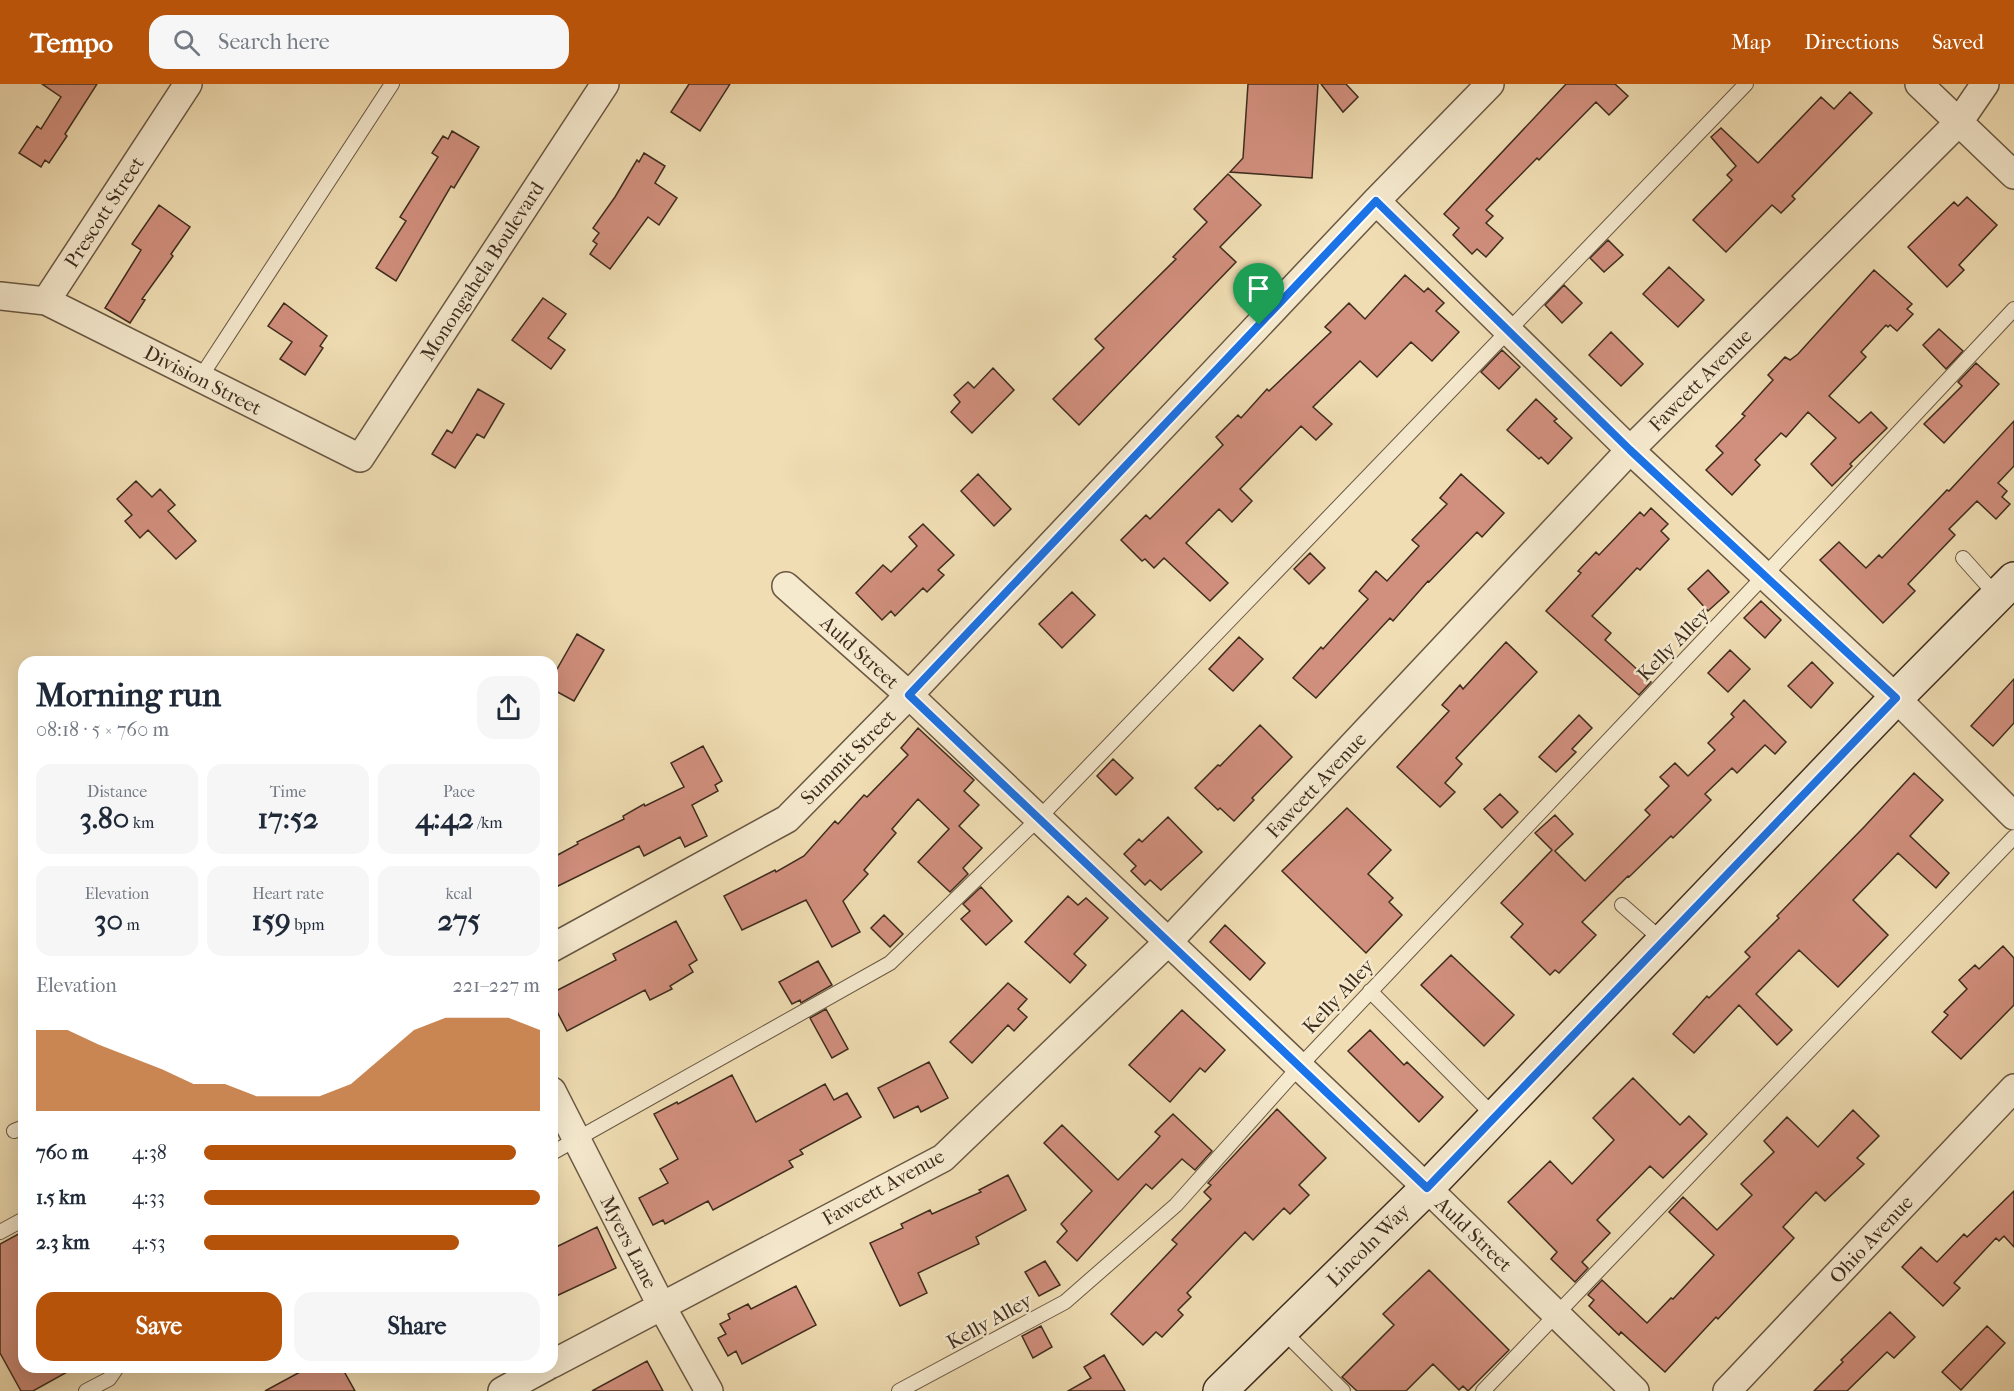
<!DOCTYPE html>
<meta charset="utf-8">
<style>
body{margin:0;font-family:"IM FELL French Canon",serif;background:#f6f6f7;color:#1f2937;height:100vh;display:flex;flex-direction:column;font-size:22px;white-space:nowrap}
*{box-sizing:border-box;margin:0}
p{font-size:20px;color:#747a83}
.icon{flex:none;width:33px;height:33px;fill:none;stroke:currentColor;stroke-width:2;stroke-linecap:round;stroke-linejoin:round}
.map{position:relative;flex:1;overflow:hidden}
.details{position:absolute;left:18px;top:572px;width:540px;height:717px;display:flex;flex-direction:column;background:#fff;border-radius:18px;box-shadow:0 6px 24px #0002}
.details>*{flex:none}
.pin{position:absolute;display:grid;place-items:center;width:51px;height:51px;color:#fff;margin:-62px -26px;border-radius:50% 50% 50% 0;rotate:-45deg;box-shadow:0 0 6px #0007}
.pin .icon{rotate:45deg}
.round{display:grid;place-items:center;flex:none;width:63px;height:63px;border-radius:18px;background:#f6f6f7}
.headline{display:flex;align-items:center;justify-content:space-between;height:102px;padding:0 18px}
h1{font-size:33px;font-weight:700;line-height:45px}
.figures{display:grid;grid-template-columns:repeat(3,1fr);gap:9px;height:102px;padding:6px 18px}
.figures div{display:grid;align-content:center;border-radius:15px;background:#f6f6f7;text-align:center}
.figures b{font-size:30px;font-weight:700}
.figures small{font-size:16px;font-weight:400}
.figures p{font-size:16px}
.chart{height:168px;padding:12px 18px}
.chart p{display:flex;justify-content:space-between}
.chart svg{width:100%;height:108px;margin-top:6px;fill:#b45309;opacity:.7}
.cta{display:flex;gap:12px;margin-top:auto;padding:12px 18px}
.cta a{flex:1;height:69px;border-radius:18px;background:#b45309;color:#fff;font-size:24px;font-weight:700;line-height:69px;text-align:center}
.cta a+a{background:#f6f6f7;color:#1f2937}
ul{padding:0 18px;list-style:none;font-size:20px}
li{display:grid;grid-template-columns:96px 72px 1fr;align-items:center;height:45px}
li i{height:15px;border-radius:8px;background:#b45309}
header{display:flex;align-items:center;gap:36px;box-sizing:border-box;height:84px;padding:0 30px;background:#b45309;color:#fff}
header strong{font-size:28px}
nav{display:flex;gap:33px;margin-inline-start:auto;font-size:21px}
.search{width:420px;height:54px;background:#f6f6f7;display:flex;align-items:center;gap:15px;box-sizing:border-box;padding:0 21px;border-radius:18px;color:#747a83;font-size:22px}
.map>svg:first-child{display:block}
</style>
<header>
<strong>Tempo</strong>
<div class="search"><svg class="icon" aria-label="search" viewBox="0 0 24 24"><circle cx="10" cy="10" r="6"/><path d="M15 15l6 6"/></svg>Search here</div>
<nav><a>Map</a><a>Directions</a><a>Saved</a></nav>
</header>
<div class="map">
<svg width="2014" height="1307" viewBox="0 0 2014 1307">
<rect width="100%" height="100%" fill="#f0ddb3"/>
<filter id="stains"><feTurbulence type="fractalNoise" baseFrequency=".00333" numOctaves="4"/><feColorMatrix values="0 0 0 0 .2 0 0 0 0 .09 0 0 0 0 .02 0 0 0 .5 -.17"/></filter>
<radialGradient id="worn" r=".72"><stop offset=".6" stop-color="#630" stop-opacity="0"/><stop offset="1" stop-color="#630" stop-opacity=".3"/></radialGradient>
<!-- building -->
<path fill="#d18f7d" stroke="#3e2c1e" stroke-width="1.5" d="M42,0H97L65,50L67,52L49,79L45,76L41,83L19,69L37,42L41,45L61,13Z
M689,0H730L700,47L671,28Z
M1248,0H1318L1312,94L1230,88L1243,74Z
M1321,0H1346L1358,13L1343,28Z
M1566,0H1615L1628,12L1609,31L1596,18L1539,76L1537,74L1486,126L1493,132L1486,139L1503,154L1486,173L1477,165L1472,170L1453,151L1459,144L1444,130Z
M1850,8L1872,29L1792,112L1795,115L1781,129L1772,121L1726,168L1693,136L1732,96L1727,91L1736,82L1711,53L1721,44L1758,79L1821,13L1834,25Z
M452,47L479,63L454,104L451,102L396,197L376,184L406,137L400,133L438,73L432,69L443,52L448,55Z
M644,69L665,82L655,99L677,114L659,141L648,133L610,185L590,170L597,160L593,157L599,149L593,144L615,113L631,86L637,76L639,78Z
M1228,90L1261,121L1220,163L1236,178L1079,341L1053,315L1104,264L1095,255L1176,175L1173,173L1207,138L1194,125Z
M1967,113L1997,141L1959,181L1964,186L1947,203L1908,163L1954,118L1958,122Z
M159,121L190,143L171,170L173,172L142,215L145,216L130,239L105,224L141,166L132,160Z
M1608,156L1623,171L1604,188L1590,174Z
M1669,183L1704,216L1678,243L1643,210Z
M1874,186L1912,220L1907,225L1913,230L1897,247L1890,241L1888,243L1886,241L1861,268L1866,273L1829,312L1859,339L1871,328L1887,344L1850,380L1852,382L1832,402L1811,380L1836,354L1808,328L1786,353L1781,349L1755,376L1760,381L1732,411L1706,386L1723,369L1716,362L1745,332L1742,330L1773,296L1768,291L1785,273L1790,276L1798,270Z
M1405,191L1424,208L1428,204L1444,219L1436,227L1459,248L1432,277L1411,258L1377,293L1360,277L1313,323L1332,340L1316,356L1301,342L1240,405L1252,417L1232,438L1219,425L1186,459L1228,499L1210,517L1164,474L1154,484L1145,475L1142,477L1121,456L1146,431L1150,435L1223,361L1216,353L1238,331L1241,334L1267,305L1269,307L1331,248L1325,243L1349,219L1365,235Z
M1564,201L1582,219L1562,239L1545,221Z
M543,214L566,230L548,254L565,266L551,285L512,256Z
M284,219L327,252L320,262L323,264L305,291L280,275L292,258L268,242Z
M1939,245L1963,267L1946,285L1923,261Z
M1611,248L1643,280L1621,302L1589,271Z
M1502,266L1520,283L1499,305L1481,288Z
M1976,279L1999,300L1944,359L1924,340L1962,302L1958,298Z
M993,284L1014,306L972,349L951,328L960,318L954,311L968,298L974,304Z
M478,305L504,320L484,354L477,350L455,384L432,370L447,346L452,349Z
M1536,315L1557,335L1554,337L1572,354L1548,380L1541,373L1539,375L1507,346Z
M2014,337V382L1998,399L2007,407L2002,413L2010,420L1996,435L1977,417L1949,445L1955,451L1908,500L1915,507L1883,539L1820,476L1839,458L1866,484L1879,471L1882,474L1947,406L1949,407Z
M978,390L1011,425L994,442L961,407Z
M1461,390L1504,429L1482,453L1477,448L1429,498L1428,497L1393,537L1390,534L1316,614L1293,594L1321,563L1323,565L1368,515L1359,507L1376,487L1387,497L1419,462L1412,456L1447,420L1440,414Z
M136,397L152,413L160,405L175,421L168,427L196,457L176,475L148,446L140,454L125,437L132,431L117,415Z
M1651,424L1668,440L1661,447L1669,455L1640,486L1637,484L1592,532L1611,549L1605,556L1651,598L1639,611L1546,527L1581,489L1578,487L1596,468L1599,471L1640,428L1644,432Z
M923,440L954,471L938,486L944,491L927,508L923,504L895,532L891,527L882,536L856,509L883,481L891,488L917,462L909,453Z
M1310,469L1325,484L1309,500L1294,485Z
M1708,486L1729,508L1708,527L1688,505Z
M1072,508L1095,531L1062,564L1039,540Z
M1761,517L1781,536L1765,554L1744,534Z
M577,550L604,566L574,617L552,605V594Z
M1239,553L1263,575L1233,607L1209,585Z
M1506,558L1537,588L1456,674L1462,680L1445,699L1455,708L1440,723L1397,683L1449,627L1442,621L1460,601L1463,605Z
M1730,566L1750,585L1728,608L1708,589Z
M1812,578L1833,599L1811,624L1788,602Z
M2014,595V639L1993,662L1971,642Z
M1744,616L1786,658L1775,670L1765,661L1737,689L1732,684L1705,710L1711,716L1673,754L1671,752L1629,793L1628,792L1582,838L1596,851L1559,889L1555,886L1550,891L1511,853L1523,840L1501,819L1552,766L1535,749L1555,731L1573,750L1555,767L1585,797L1650,731L1645,726L1669,702L1660,693L1675,679L1688,692L1715,666L1708,659L1734,633L1731,630Z
M1579,631L1592,644L1572,665L1576,668L1556,688L1539,673Z
M1260,641L1292,673L1252,714L1254,716L1234,737L1220,724L1218,726L1195,704L1218,681L1220,682Z
M918,644L974,696L964,707L979,721L959,742L982,764L963,784L968,790L950,808L918,778L949,745L918,715L892,745L896,749L864,786L868,790L843,817L860,848L832,863L806,816L742,846L741,844L724,812L775,786L776,788L804,772L835,737L838,740L864,711L867,713L908,671L901,664Z
M703,662L722,697L715,701L718,707L692,721L707,752L685,763L680,753L644,772L639,762L552,805V774L578,760L577,758L624,735L623,732L644,720L645,722L684,703L671,679Z
M1113,675L1133,694L1116,711L1097,692Z
M1914,689L1943,716L1910,752L1949,789L1936,804L1898,769L1853,816L1888,851L1838,903L1799,866L1756,910L1792,946L1777,961L1739,921L1694,969L1673,950L1707,912L1709,914L1750,873L1745,868L1779,834L1777,832L1865,742Z
M1500,710L1518,728L1502,744L1484,725Z
M1347,724L1391,766L1368,790L1393,814L1389,818L1402,831L1366,869L1282,787Z
M1168,733L1202,768L1161,806L1150,796L1145,801L1131,787L1136,782L1124,770L1139,755L1142,758Z
M981,803L1012,837L986,861L961,835L970,827L963,820Z
M1068,812L1078,821L1086,814L1108,834L1074,870L1086,881L1070,899L1025,858Z
M884,831L903,850L890,863L871,844Z
M676,837L697,876L689,881L693,888L670,902L672,905L650,916L645,906L567,947L552,918V909L616,876L613,870Z
M1225,841L1265,879L1250,896L1210,858Z
M2003,862L2014,874V921L1961,975L1932,948L1948,931L1944,928L1967,905L1959,896L1975,881L1979,885Z
M1451,871L1514,931L1484,962L1421,901Z
M818,877L832,901L801,919L800,916L792,920L779,898Z
M1008,899L1027,915L1018,925L1027,933L1014,947L1008,941L972,979L950,958Z
M826,925L848,965L832,974L810,934Z
M1182,926L1225,966L1205,988L1200,984L1170,1018L1129,981Z
M1370,946L1404,981L1407,978L1443,1013L1419,1038L1348,967Z
M929,978L948,1014L921,1028L918,1022L894,1034L878,1004Z
M732,991L756,1038L825,1000L834,1016L847,1009L861,1033L800,1066L803,1070L789,1077L793,1083L713,1126L708,1117L665,1140L663,1136L653,1141L639,1114L668,1099L660,1085L678,1075L654,1030L677,1018L678,1020Z
M1633,994L1680,1041L1689,1032L1707,1050L1663,1094L1650,1082L1597,1136L1610,1149L1582,1178L1588,1184L1575,1198L1551,1175L1557,1168L1508,1118L1550,1077L1572,1100L1614,1056L1593,1034Z
M1277,1025L1326,1074L1299,1101L1309,1111L1290,1130L1284,1124L1253,1156L1245,1148L1187,1209L1191,1213L1178,1226L1183,1231L1162,1253L1156,1248L1143,1261L1111,1230L1177,1160L1172,1156L1211,1115L1204,1108L1211,1101L1208,1099Z
M1853,1026L1879,1052L1857,1074L1864,1080L1825,1117L1816,1108L1783,1143L1794,1154L1718,1235L1716,1233L1665,1288L1621,1248L1619,1251L1589,1222L1594,1216L1588,1211L1602,1196L1647,1239L1671,1214L1673,1215L1714,1171L1669,1128L1683,1113L1717,1146L1752,1111L1741,1100L1774,1068L1764,1057L1787,1033L1818,1063Z
M1173,1030L1212,1067L1195,1086L1182,1075L1152,1105L1146,1100L1077,1177L1057,1158L1067,1147L1061,1140L1092,1107L1044,1059L1062,1041L1118,1096L1156,1057L1160,1052L1155,1048Z
M1008,1091L1026,1126L976,1153L979,1160L918,1189L927,1209L900,1222L870,1159L903,1144L901,1140L930,1126L932,1130L981,1108L979,1106Z
M2014,1107V1163L2004,1152L1999,1157L1996,1154L1954,1199L1960,1204L1943,1222L1902,1183L1921,1163L1937,1178L1964,1150L1967,1153Z
M597,1143L616,1184L552,1214V1165Z
M24,1147V1282H78L33,1307H21L0,1269V1160Z
M1045,1177L1060,1201L1039,1212L1025,1188Z
M1429,1186L1509,1266L1468,1307L1463,1302L1459,1306L1433,1280L1406,1307H1357L1342,1293L1394,1241L1383,1230Z
M796,1202L816,1241L742,1280L736,1267L728,1272L718,1254L726,1250L720,1240L730,1235L728,1230L748,1220L751,1225Z
M1890,1228L1915,1253L1894,1274L1887,1268L1847,1307H1814L1843,1278L1841,1276Z
M1041,1242L1052,1263L1033,1274L1022,1252Z
M1987,1242L2005,1259L1961,1306L1942,1288Z
M1104,1271L1125,1307H1068L1091,1294L1084,1283Z
M647,1277L663,1307H592Z
M311,1282H341L355,1307H265Z"/>
<g fill="none" stroke-linecap="round" stroke-linejoin="round">
<defs>
<path id="service" d="M200,294L392,0
M1963,474L1997,512
M1622,821L1663,857
M1370,907L1495,1033
M14,1047L24,1043
M552,1069L890,879L1038,735L1746,0
M0,1148L24,1135
M1282,1246L1343,1307
M86,1307L109,1295L118,1282
M899,1307L1065,1218L1176,1121L1299,983L1765,491L2014,225
M1483,1307L2014,753"/>
<path id="minor" d="M1919,0L2014,91
M1376,117L1630,366L1896,614L2014,732
M0,212L46,217L188,0
M46,217L360,374L605,0
M786,502L909,611L1427,1104L1635,1307
M552,864L787,735L909,611L1376,117L1490,0
M552,1007L661,1221L709,1307
M552,1280L943,1074L1168,858L1630,366L1959,38L1985,0
M502,1307L548,1282
M1727,1307L2014,1004"/>
<path id="secondary" d="M1220,1307L1427,1104L1896,614L2014,495"/>
</defs>
<!-- service casing -->
<use href="#service" stroke="#6a5843" stroke-width="16"/>
<!-- minor casing -->
<use href="#minor" stroke="#6a5843" stroke-width="30"/>
<!-- secondary casing -->
<use href="#secondary" stroke="#3e2c1e" stroke-width="36"/>
<!-- service -->
<use href="#service" stroke="#f5e9ce" stroke-width="14"/>
<!-- minor -->
<use href="#minor" stroke="#f5e9ce" stroke-width="27"/>
<!-- secondary -->
<use href="#secondary" stroke="#f5e9ce" stroke-width="33"/>
</g>
<g fill="none" stroke-linecap="round" stroke-linejoin="round">
<defs>
<path id="route" d="M1376,117L1630,366L1896,614L1427,1104L909,611Z"/>
</defs>
<!-- route casing -->
<use href="#route" stroke="#fff" stroke-width="12"/>
<!-- route -->
<use href="#route" stroke="#1a73e8" stroke-width="8"/>
</g>
<g text-anchor="middle" stroke-width="5" stroke-linejoin="round" paint-order="stroke">
<!-- street labels -->
<g font-size="20" fill="#3e2c1e" stroke="#f5e9ce">
<text transform="translate(104 128) rotate(-57)" y="7">Prescott Street</text>
<text transform="translate(482 187) rotate(-57)" y="7">Monongahela Boulevard</text>
<text transform="translate(203 296) rotate(27)" y="7">Division Street</text>
<text transform="translate(1700 296) rotate(-45)" y="7">Fawcett Avenue</text>
<text transform="translate(1673 560) rotate(-46)" y="7">Kelly Alley</text>
<text transform="translate(860 568) rotate(42)" y="7">Auld Street</text>
<text transform="translate(848 673) rotate(-45)" y="7">Summit Street</text>
<text transform="translate(1316 701) rotate(-47)" y="7">Fawcett Avenue</text>
<text transform="translate(1338 912) rotate(-47)" y="7">Kelly Alley</text>
<text transform="translate(883 1103) rotate(-29)" y="7">Fawcett Avenue</text>
<text transform="translate(1474 1150) rotate(44)" y="7">Auld Street</text>
<text transform="translate(1871 1155) rotate(-47)" y="7">Ohio Avenue</text>
<text transform="translate(629 1158) rotate(63)" y="7">Myers Lane</text>
<text transform="translate(1368 1161) rotate(-45)" y="7">Lincoln Way</text>
<text transform="translate(989 1237) rotate(-29)" y="7">Kelly Alley</text>
</g>
</g>
<rect width="100%" height="100%" filter="url(#stains)"/>
<rect width="100%" height="100%" fill="url(#worn)"/>
</svg>
<div class="pin" style="left:1259px;top:241px;background:#1e9e55"><svg class="icon" aria-label="arrive" viewBox="0 0 24 24"><path d="M6 21V4h12l-3 4 3 4H6"/></svg></div>
<section class="details">
<div class="headline"><div><h1>Morning run</h1><p>08:18 · 5 × 760 m</p></div><a class="round"><svg class="icon" aria-label="share" viewBox="0 0 24 24"><path d="M12 15V3M7 8l5-5 5 5M5 13v7h14v-7"/></svg></a></div>
<div class="figures">
<div><p>Distance</p><b>3.80<small> km</small></b></div>
<div><p>Time</p><b>17:52</b></div>
<div><p>Pace</p><b>4:42<small> /km</small></b></div>
</div>
<div class="figures">
<div><p>Elevation</p><b>30<small> m</small></b></div>
<div><p>Heart rate</p><b>159<small> bpm</small></b></div>
<div><p>kcal</p><b>275</b></div>
</div>
<div class="chart"><p><span>Elevation</span>221–227 m</p>
<svg viewBox="0 0 160 44" preserveAspectRatio="none"><path d="M0 44V11L10 11L20 17L30 22L40 27L50 33L60 33L70 38L80 38L90 38L100 33L110 22L120 11L130 6L140 6L150 6L160 11V44z"/></svg>
</div>
<ul>
<li><b>760 m</b>4:38<i style="width:93%"></i></li>
<li><b>1.5 km</b>4:33<i style="width:100%"></i></li>
<li><b>2.3 km</b>4:53<i style="width:76%"></i></li>
</ul>
<div class="cta"><a>Save</a><a>Share</a></div>
</section>
</div>
